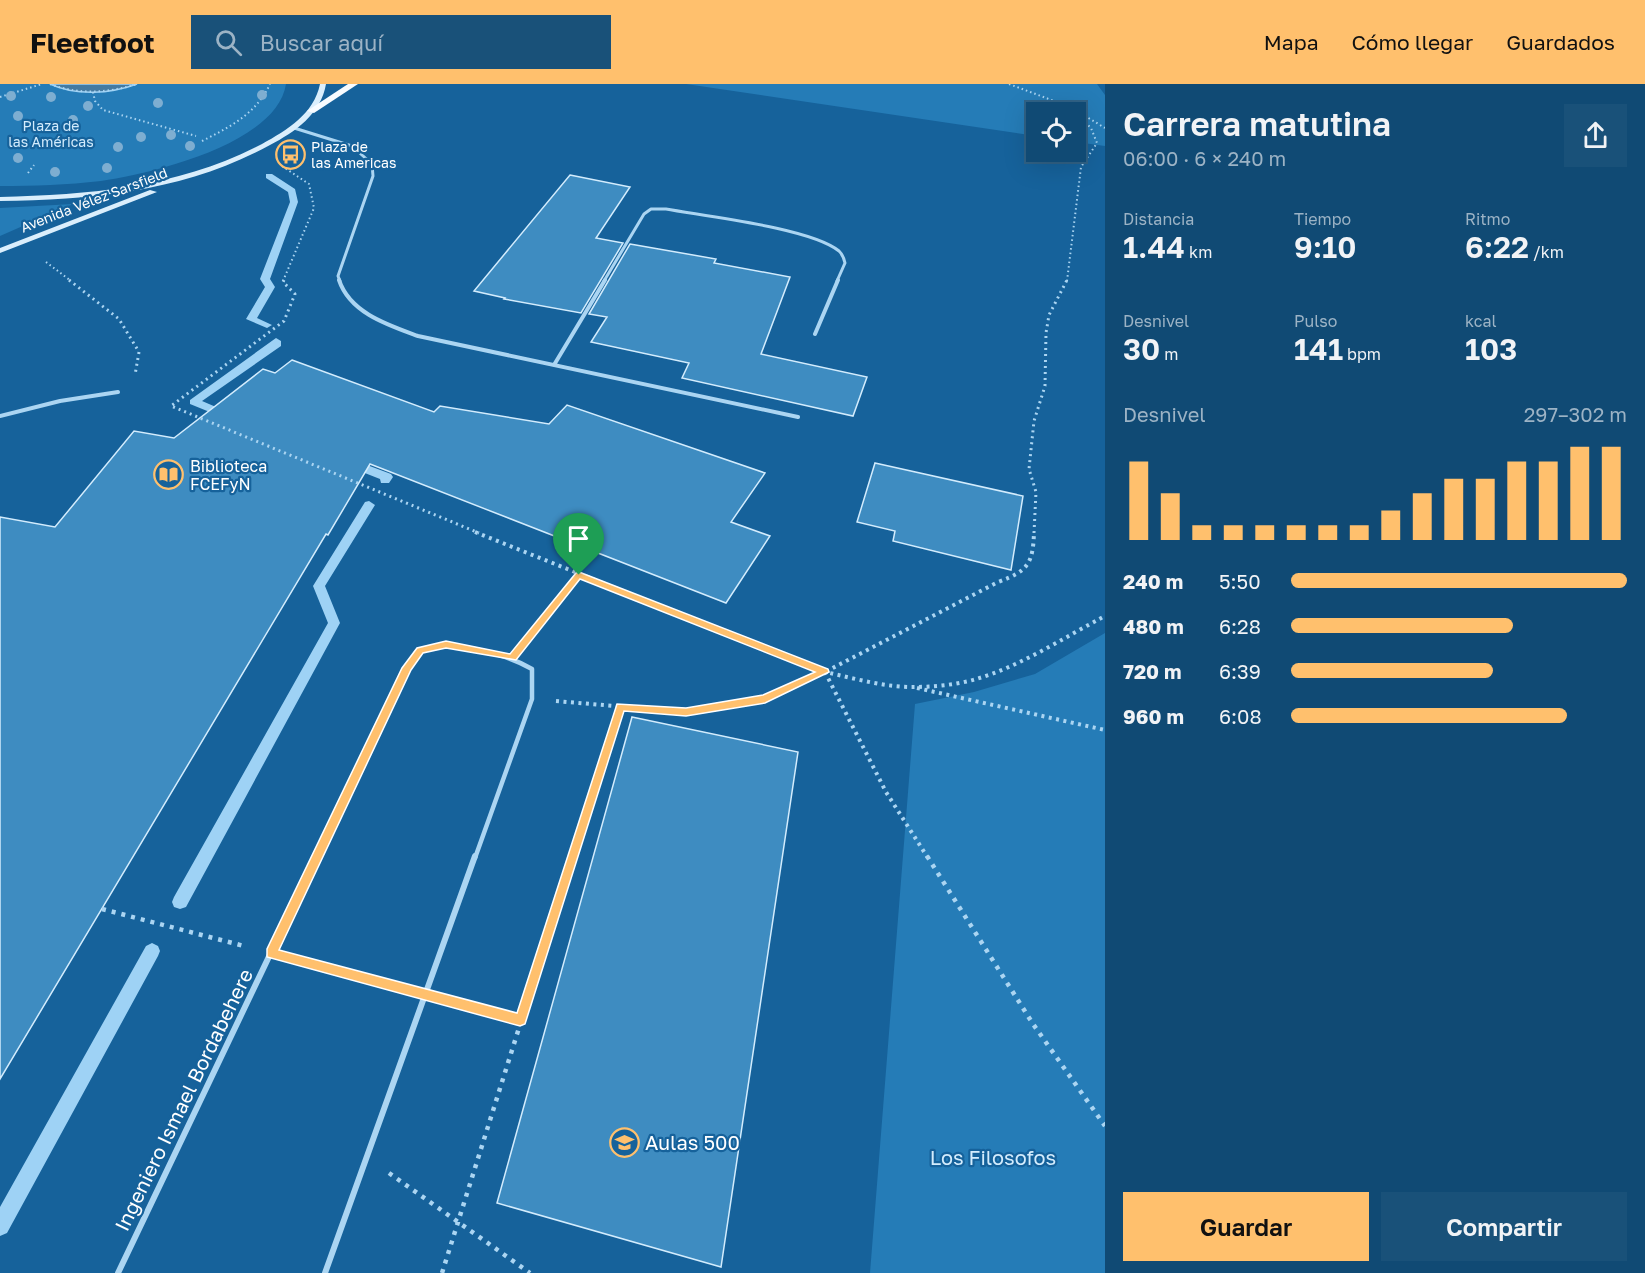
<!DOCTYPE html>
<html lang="es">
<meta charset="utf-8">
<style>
body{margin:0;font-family:"Golos Text",sans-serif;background:#195179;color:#f1f3f6;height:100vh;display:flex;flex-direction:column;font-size:22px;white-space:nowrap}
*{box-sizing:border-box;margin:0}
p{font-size:20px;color:#9cb3c5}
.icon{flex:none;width:33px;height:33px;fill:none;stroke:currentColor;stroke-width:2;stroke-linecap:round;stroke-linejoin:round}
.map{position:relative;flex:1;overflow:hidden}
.panel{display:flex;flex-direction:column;background:#104a74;width:540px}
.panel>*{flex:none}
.tools{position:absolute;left:1026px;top:18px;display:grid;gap:12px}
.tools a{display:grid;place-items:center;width:60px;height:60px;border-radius:0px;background:#104a74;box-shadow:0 6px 24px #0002,0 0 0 2px #306286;font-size:30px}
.pin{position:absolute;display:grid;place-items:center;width:51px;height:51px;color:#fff;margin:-62px -26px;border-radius:50% 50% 50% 0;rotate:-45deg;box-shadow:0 0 6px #0007}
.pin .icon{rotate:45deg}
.round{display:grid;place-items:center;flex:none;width:63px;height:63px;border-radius:0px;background:#195179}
.headline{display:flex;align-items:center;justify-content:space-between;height:102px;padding:0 18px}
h1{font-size:33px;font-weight:600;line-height:45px}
.metrics{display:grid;grid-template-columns:repeat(3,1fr);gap:9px;height:102px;padding:6px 18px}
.metrics div{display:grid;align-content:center}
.metrics b{font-size:30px;font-weight:600}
.metrics small{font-size:16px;font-weight:400}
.metrics p{font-size:16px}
.chart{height:168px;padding:12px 18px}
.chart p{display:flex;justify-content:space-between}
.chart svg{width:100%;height:108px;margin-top:6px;stroke:#ffc06d;stroke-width:6}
.action{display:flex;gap:12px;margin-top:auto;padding:12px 18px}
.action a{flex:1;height:69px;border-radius:0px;background:#ffc06d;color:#111;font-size:24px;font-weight:600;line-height:69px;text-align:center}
.action a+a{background:#195179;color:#f1f3f6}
ul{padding:0 18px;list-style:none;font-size:20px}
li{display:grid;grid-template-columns:96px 72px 1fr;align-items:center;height:45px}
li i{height:15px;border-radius:8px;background:#ffc06d}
header{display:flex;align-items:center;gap:36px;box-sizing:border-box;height:84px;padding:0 30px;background:#ffc06d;color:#111}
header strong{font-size:28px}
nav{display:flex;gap:33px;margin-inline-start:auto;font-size:21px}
.search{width:420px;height:54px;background:#195179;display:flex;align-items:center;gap:15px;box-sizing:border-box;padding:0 21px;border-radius:0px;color:#9cb3c5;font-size:22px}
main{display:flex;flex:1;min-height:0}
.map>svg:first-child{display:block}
</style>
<header>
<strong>Fleetfoot</strong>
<div class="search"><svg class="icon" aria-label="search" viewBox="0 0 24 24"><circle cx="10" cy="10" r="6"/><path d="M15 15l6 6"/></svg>Buscar aquí</div>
<nav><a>Mapa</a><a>Cómo llegar</a><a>Guardados</a></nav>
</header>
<main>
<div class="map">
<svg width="1105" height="1189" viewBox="0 0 1105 1189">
<rect width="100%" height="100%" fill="#16629b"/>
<!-- green -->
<path fill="#257cb7" d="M0,0H286C277,60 151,90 101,97C67,101 34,102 0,102Z
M686,0H1097L1105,11V62L1076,58V28H1036V52Z
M73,120L0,152V124Z
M1105,549V1189H870L915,620L974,608L1035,590Z"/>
<!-- water -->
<path fill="#447aa1" stroke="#9ed2f5" stroke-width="1.5" d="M50,0H137C110,10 76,12 50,0Z"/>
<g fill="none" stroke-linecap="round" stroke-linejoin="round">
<!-- stream -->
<path fill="#9ed2f5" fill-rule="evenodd" d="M266,90H272L295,105L298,118L270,195L275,203L257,234L272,241L267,244L246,235L265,203L260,195L290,118L288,108L266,94Z
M276,254L281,257V262L202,317L230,329V333H222L190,320V316Z
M351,375L391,390L393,393L389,399H381L380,395L347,382V376Z
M369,417L375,421L325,502L340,539L186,823L180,825L174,823L172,818L174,813L328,539L313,502L365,418Z
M152,859L158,862L160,867L158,872L7,1149L0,1152V1123L146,862Z"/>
</g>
<!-- building -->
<path fill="#3e8cc1" stroke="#d3ecfd" stroke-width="1.5" d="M570,91L630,103L596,154L623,159L581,229L504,215L505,214L474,207Z
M630,160L716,175L714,179L790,193L761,270L867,293L853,332L682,294L689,279L591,258L607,233L589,230Z
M292,276L434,328L440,322L549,340L567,321L765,389L731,438L770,452L726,519L370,380L328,451L326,450L0,995V433L55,443L134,347L174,354L263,285L275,289Z
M875,379L1023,412L1011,486L893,457L895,447L857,438Z
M632,633L798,668L721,1183L497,1119Z"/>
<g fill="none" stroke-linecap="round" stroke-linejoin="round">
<!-- path-far3 -->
<path stroke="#abd5f2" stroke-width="2" stroke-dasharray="1.5 3" stroke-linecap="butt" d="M50,0C79,11 108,9 137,0
M1009,0L1070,23
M93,8L95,17L103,26L196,52
M0,13L42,0
M1077,27L1105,44
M202,57C230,43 256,30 270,0
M282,82L309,100L314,124L283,197
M28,89L34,81
M46,178L71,197
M1067,197L1081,83L1097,59L1091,44L1069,22"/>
<!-- path-far2 -->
<path stroke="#abd5f2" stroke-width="3" stroke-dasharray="2 4" stroke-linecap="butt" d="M69,196L119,235L139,268L135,291
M284,196L283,198L295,210L284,237L171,322L479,449
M1034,449L1036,408L1029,385L1034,337L1045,302L1046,249L1049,231L1067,196"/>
<!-- path-far1 -->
<path stroke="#abd5f2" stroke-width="4" stroke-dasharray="3 4.5" stroke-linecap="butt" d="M475,448L825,588C853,594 883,603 912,603C932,603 956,601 976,595C1019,583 1065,553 1105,532
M528,554L579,491
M825,588L886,708L928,774
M917,604L1105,646
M556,617L686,628L765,615L825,588L998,498C1028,487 1033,480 1034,448
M573,774L620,623"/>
<!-- path -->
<path stroke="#abd5f2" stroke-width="4.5" stroke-dasharray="4 6" stroke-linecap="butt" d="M927,772L1033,940L1105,1042
M102,825L244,862
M295,876L401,904
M452,918L520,936
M389,1089L530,1189
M442,1189L573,772"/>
<!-- lane-far3 -->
<path stroke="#abd5f2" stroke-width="3" d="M294,44L352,62L372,80L373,92L338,192L340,197
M604,197L644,130L651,125H666C704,132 811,144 839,167C842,170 844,174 845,179L837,197"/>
<!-- lane-far2 -->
<path stroke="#abd5f2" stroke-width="4" d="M339,196C350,229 388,241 418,252L798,333
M815,250L838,196
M554,281L605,196
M0,332L60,317L118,308"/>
<!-- lane-far1 -->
<path stroke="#abd5f2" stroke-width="4.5" d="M316,774L407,584C411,578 416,569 422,566C451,555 506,570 532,585V615L475,774"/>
<!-- lane -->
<path stroke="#abd5f2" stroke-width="6" d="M118,1189L317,772
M325,1189L475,772"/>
<!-- secondary -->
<path fill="#daeefc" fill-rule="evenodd" d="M320,0H326C321,30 295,48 270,61C186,107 94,116 0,117V113C91,111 180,103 262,60C287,46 314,30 320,0Z
M150,106L157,108L0,169V164Z"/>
<!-- primary -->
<path fill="#f7fbff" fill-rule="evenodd" d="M348,0H358L314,29L307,27Z"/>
</g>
<!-- trees -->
<g fill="#7eaed1">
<circle cx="262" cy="11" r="5"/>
<circle cx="11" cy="12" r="5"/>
<circle cx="51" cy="13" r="5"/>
<circle cx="158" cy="19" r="5"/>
<circle cx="88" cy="22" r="5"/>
<circle cx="18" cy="32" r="5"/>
<circle cx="73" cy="36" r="5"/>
<circle cx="171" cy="51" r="5"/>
<circle cx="141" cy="53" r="5"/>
<circle cx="83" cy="59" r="5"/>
<circle cx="190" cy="62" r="5"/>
<circle cx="118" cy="63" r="5"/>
<circle cx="18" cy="74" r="5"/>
<circle cx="107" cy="84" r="5"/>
<circle cx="55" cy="88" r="5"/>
</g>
<!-- route -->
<path fill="#ffc06d" stroke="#fff" stroke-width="1.5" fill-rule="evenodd" d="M579,488L828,585L829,588L765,619L686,632L624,627L525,940L520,942L267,873V865L402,584L417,564L446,557L510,570L576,489ZM580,495L815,588L763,611L686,624L617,620L517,929L279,866L411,586L423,569L446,564L516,576Z"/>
<!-- icons -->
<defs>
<symbol id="bus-ring" viewBox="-11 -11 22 22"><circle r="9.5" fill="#16629b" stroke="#ffc06d" stroke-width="1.5"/><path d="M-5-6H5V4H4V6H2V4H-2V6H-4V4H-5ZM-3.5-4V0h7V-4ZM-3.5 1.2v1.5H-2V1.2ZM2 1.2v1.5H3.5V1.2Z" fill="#ffc06d"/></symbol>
<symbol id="library-ring" viewBox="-11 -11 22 22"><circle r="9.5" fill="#16629b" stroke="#ffc06d" stroke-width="1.5"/><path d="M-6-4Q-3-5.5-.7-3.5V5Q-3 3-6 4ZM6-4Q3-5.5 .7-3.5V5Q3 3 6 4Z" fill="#ffc06d"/></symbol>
<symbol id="university-ring" viewBox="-11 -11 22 22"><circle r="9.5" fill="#16629b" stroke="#ffc06d" stroke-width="1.5"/><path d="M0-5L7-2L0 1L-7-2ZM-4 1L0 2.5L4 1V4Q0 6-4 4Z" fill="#ffc06d"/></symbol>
</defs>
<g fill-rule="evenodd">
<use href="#bus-ring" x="274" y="54" width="33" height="33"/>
<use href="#library-ring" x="152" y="374" width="33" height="33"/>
<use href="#university-ring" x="608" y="1042" width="33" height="33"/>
</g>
<g text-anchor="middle" stroke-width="4.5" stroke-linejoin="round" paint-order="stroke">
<!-- far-park labels -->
<g font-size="14" fill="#d3ecfd" stroke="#16629b">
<text x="51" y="47">Plaza de<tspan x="51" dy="16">las Américas</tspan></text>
</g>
<!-- far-poi labels -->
<g font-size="14" fill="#fff" stroke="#16629b" text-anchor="start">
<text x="311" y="68">Plaza de<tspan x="311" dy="16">las Americas</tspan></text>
</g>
<!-- far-street labels -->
<g font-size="14" fill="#fff" stroke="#16629b">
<text transform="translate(94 116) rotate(-21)" y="5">Avenida Vélez Sarsfield</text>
</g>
<!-- poi labels -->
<g font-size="16" fill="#fff" stroke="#16629b" text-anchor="start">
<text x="190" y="388">Biblioteca<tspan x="190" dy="18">FCEFyN</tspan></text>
</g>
<!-- near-street labels -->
<g font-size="20" fill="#fff" stroke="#16629b">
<text transform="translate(184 1016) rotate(-64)" y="7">Ingeniero Ismael Bordabehere</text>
</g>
<!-- near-poi labels -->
<g font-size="20" fill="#fff" stroke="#16629b" text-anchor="start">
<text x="645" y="1066">Aulas 500</text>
</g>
<!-- near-park labels -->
<g font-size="20" fill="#d3ecfd" stroke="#16629b">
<text x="993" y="1081">Los Filosofos</text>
</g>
</g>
</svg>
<div class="tools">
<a><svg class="icon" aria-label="locate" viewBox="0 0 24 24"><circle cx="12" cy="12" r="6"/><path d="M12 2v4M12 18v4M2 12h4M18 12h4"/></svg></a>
</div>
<div class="pin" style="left:579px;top:491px;background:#1e9e55"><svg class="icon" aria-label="arrive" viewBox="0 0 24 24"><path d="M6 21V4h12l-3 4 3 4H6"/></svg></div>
</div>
<section class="panel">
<div class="headline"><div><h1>Carrera matutina</h1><p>06:00 · 6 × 240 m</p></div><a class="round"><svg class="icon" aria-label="share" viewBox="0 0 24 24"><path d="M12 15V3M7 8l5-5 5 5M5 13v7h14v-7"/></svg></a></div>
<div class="metrics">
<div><p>Distancia</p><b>1.44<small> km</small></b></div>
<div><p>Tiempo</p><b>9:10</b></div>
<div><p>Ritmo</p><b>6:22<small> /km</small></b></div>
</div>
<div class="metrics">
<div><p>Desnivel</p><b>30<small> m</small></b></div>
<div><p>Pulso</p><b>141<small> bpm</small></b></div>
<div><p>kcal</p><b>103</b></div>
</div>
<div class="chart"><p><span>Desnivel</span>297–302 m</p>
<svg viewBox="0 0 160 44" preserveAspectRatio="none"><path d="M5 44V12M15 44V25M25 44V38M35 44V38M45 44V38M55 44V38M65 44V38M75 44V38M85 44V32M95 44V25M105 44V19M115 44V19M125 44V12M135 44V12M145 44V6M155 44V6"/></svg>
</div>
<ul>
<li><b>240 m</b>5:50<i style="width:100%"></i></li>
<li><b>480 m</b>6:28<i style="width:66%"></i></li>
<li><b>720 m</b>6:39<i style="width:60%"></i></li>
<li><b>960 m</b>6:08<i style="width:82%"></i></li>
</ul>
<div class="action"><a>Guardar</a><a>Compartir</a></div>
</section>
</main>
